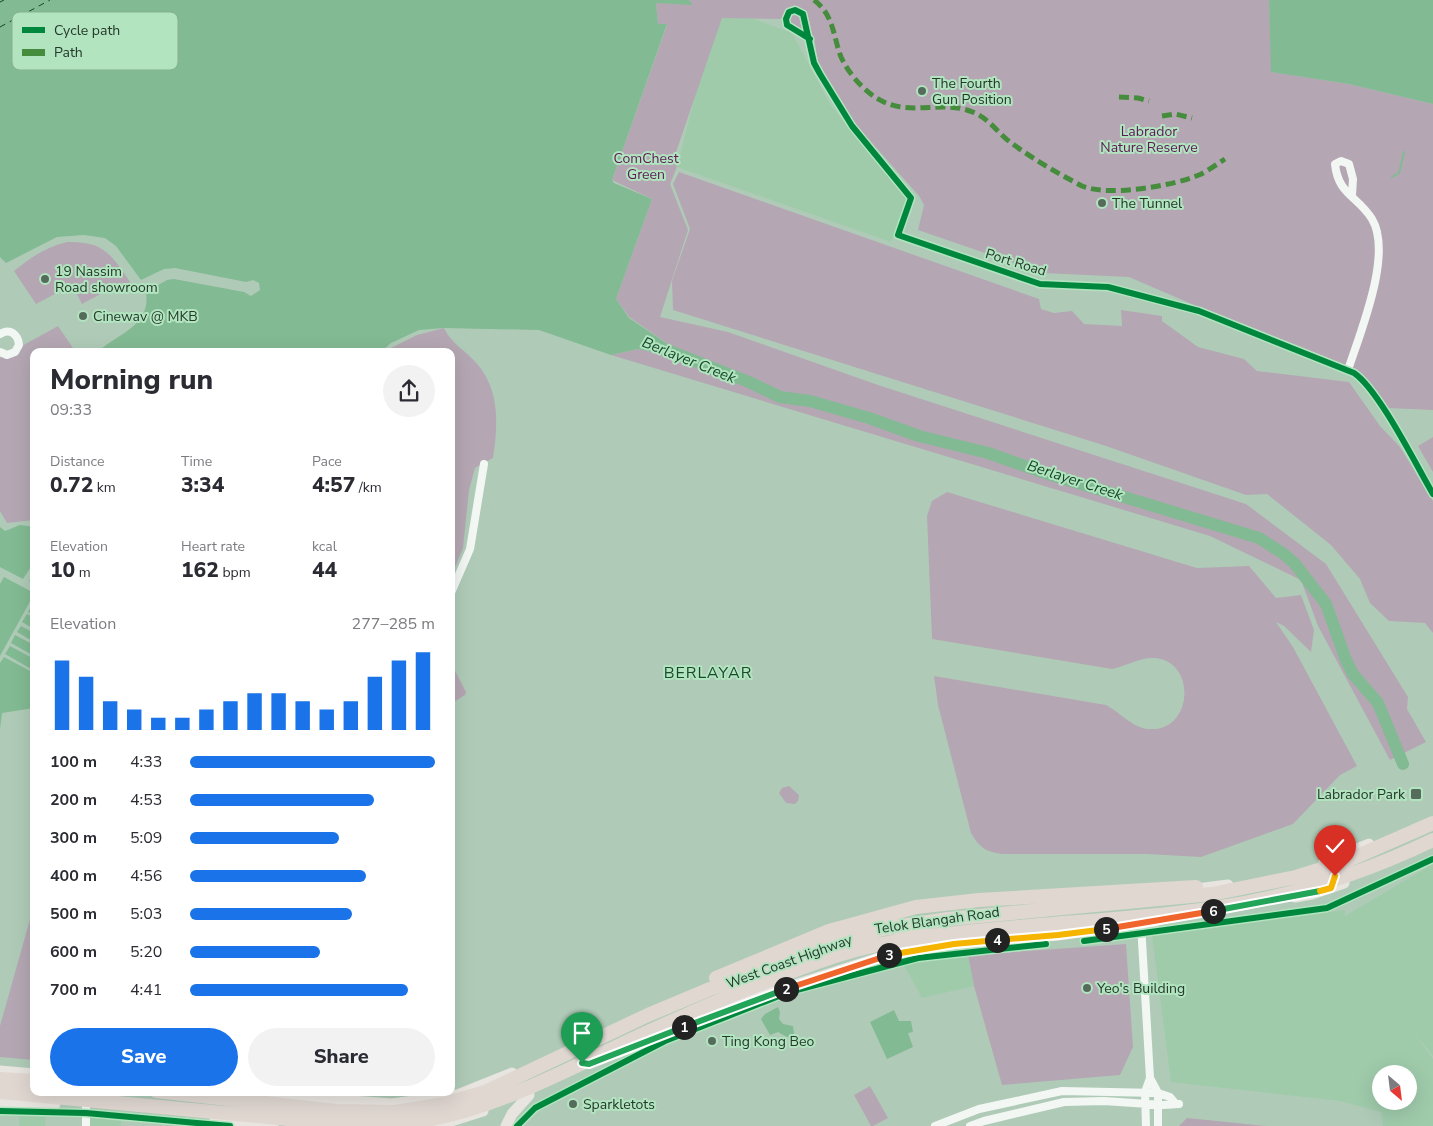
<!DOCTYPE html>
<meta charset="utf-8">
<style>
body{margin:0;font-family:"Nunito Sans",sans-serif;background:#f2f2f3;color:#2b2b33;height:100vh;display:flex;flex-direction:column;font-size:19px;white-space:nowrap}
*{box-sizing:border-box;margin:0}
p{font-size:16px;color:#7c7c81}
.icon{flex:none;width:28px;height:28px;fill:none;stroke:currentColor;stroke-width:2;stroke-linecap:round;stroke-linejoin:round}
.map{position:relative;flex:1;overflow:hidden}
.panel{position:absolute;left:30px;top:348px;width:425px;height:748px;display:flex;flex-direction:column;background:#fff;border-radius:10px;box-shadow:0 5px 20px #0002}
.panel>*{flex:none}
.needle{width:32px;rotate:152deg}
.tools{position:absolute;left:1372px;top:1065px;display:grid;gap:10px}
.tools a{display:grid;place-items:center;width:45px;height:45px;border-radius:50%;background:#fff;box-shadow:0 5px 20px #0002;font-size:25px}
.pin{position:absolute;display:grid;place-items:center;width:42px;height:42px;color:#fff;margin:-51px -21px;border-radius:50% 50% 50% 0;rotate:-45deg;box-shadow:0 0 5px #0007}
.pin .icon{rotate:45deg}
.km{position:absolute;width:25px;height:25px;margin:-12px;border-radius:50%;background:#222;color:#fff;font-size:14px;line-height:25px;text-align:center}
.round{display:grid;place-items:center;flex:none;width:52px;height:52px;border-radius:26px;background:#f2f2f3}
.headline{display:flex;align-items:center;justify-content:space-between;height:85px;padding:0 20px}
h1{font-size:28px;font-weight:800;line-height:38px}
.stats{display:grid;grid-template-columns:repeat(3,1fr);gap:8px;height:85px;padding:5px 20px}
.stats div{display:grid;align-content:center}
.stats b{font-size:21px;font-weight:800}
.stats small{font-size:14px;font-weight:400}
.stats p{font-size:14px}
.chart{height:140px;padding:10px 20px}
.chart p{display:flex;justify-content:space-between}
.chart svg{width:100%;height:90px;margin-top:5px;stroke:#1a73e8;stroke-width:6}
.cta{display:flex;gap:10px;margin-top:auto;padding:10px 20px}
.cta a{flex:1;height:58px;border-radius:30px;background:#1a73e8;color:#fff;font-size:20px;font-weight:800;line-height:58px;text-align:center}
.cta a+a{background:#f2f2f3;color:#2b2b33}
ul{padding:0 20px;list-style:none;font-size:16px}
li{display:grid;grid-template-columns:80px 60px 1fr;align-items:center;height:38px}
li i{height:12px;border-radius:6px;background:#1a73e8}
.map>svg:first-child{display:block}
</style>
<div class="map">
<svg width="1433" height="1126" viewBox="0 0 1433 1126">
<rect width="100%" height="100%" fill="#afcbb7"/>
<!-- built -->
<path fill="#9fcbab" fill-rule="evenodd" d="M718,5L792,33L830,104L907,200L891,242L677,167Z
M1433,864V1056L1413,1031L1433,1059V1126H1383L1381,1112L1340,1101L1171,1082L1152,935L1345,910V916ZM1381,1074H1409V1101H1381Z
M968,955L974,986L922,998L901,960Z
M20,1108L46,1110L45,1126H19Z
M88,1116L121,1119V1126H88Z"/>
<!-- green -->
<path fill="#b4a7b3" d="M689,0H1269L1272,72L1349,84L1433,104V410L1387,408L1355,370L1238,324L1129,277L1043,273L918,230L924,205L919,196L856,125L818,62L814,38L795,29L785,19L722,18L673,161L677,167L670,184L688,230L660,317L728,332L878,385L1246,504L1326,564L1408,697L1407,709L1426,742L1390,760L1318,626L1301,580L1210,536L611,355L638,349L675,357L678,351L629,317L616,299L652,199L612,180L667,25L658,24L656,3L692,4Z
M679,172L1039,299L1041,309L1054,313L1072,311L1084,324L1122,326L1121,310L1162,316V321L1198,347L1244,359L1257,371L1349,382L1380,426L1400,447L1433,501V633L1425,623L1389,621L1370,603L1360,579L1331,545L1267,494L1246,495L1106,446L673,310L672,281L690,229L673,184Z
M67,242C107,241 112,257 133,286L121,291L108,290L82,304L72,285L36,304L14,271C30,258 46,247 67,242Z
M58,326L75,351H34V520L7,523L0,511V358Z
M444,328C452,345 467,351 478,365C500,391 498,426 493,458L475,468L469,490L463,548L451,577V351H385L417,335Z
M1433,437V472L1418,446Z
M947,492L1197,568L1249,566L1276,598L1301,595L1314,630L1311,652L1284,626L1276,622L1293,647L1357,766L1340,775L1293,824L1201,857L1147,854H1002C986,852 979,847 971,833L938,705L934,676L1106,705C1120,712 1132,728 1149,729C1194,732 1197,659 1153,658C1139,658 1126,666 1112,669L932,639L927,516L932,501Z
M451,663L466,692L465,695L451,704Z
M789,786L799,795L798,801L795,804L786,803L779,793L782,788Z
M34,905V1060L0,1057V1026Z
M1126,944L1133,1047L1120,1075L1002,1085L974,986L968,955Z
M870,1086L888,1118L873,1126H871L854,1095Z
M1187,1118L1266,1126H1179Z"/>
<!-- water -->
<path fill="#82ba93" d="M0,0H689L693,5L656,3L658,24H667L612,180L614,183L652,199L616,299L629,318L678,351L675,357L638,349L611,355L539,330L444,328L419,330L391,343L382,351H99C120,332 151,326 146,292L167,280L174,279L244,292L251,296L260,290L259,283L253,280L246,282L175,268L164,269L141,280L116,246L105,238L84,235L57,237L6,263L0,257Z
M1269,0H1433V104L1349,84L1271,72Z
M20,525L34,527V708L2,713L0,729V527L5,531Z
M778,1007L780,1012L779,1019L783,1024L793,1026L794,1034L787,1037L778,1032L770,1035L761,1019L765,1014Z
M894,1010L899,1021H911L913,1032L908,1033L913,1047L887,1059L870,1022Z"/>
<!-- pier -->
<path fill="#afcbb7" d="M34,562V572L29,581L34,585V593L4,577L0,584V567L23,579Z
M34,594V606L32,605L28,612L34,615V618L27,614L22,622L34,629V633L21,626L17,632L34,642V645L15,635L11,643L34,656V659L10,646L5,654L33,670L32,672L4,657L0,663V656Z"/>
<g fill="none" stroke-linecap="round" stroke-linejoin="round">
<!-- stream -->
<path stroke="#82ba93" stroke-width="2" d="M1392,177L1399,173L1404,152"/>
<!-- river -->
<path stroke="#82ba93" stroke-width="12" d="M662,348L749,382L780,397L810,401L869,418L919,436L988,453L1045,473L1259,538L1284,554L1295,564L1326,604L1346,660L1353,674L1378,703L1403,764"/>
<!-- ferry -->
<path stroke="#154829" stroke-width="1" stroke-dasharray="6 5" stroke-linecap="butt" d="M0,2L4,0
M0,27L50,0"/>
<!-- street -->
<path stroke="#f3f7f4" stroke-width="8" d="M810,39L787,25L786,19L789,12L795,10L803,14L814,63L820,74L852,126L911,198L898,235L1040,284L1108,287L1199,311L1354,373C1379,390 1416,465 1433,494
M0,334C10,328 18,334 19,345L15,352L7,355L0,352
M1348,370C1360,333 1393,254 1372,219C1358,196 1338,195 1335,164L1341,161L1349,164L1353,179L1352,195
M451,593L470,549L484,464
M1141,924L1150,1078L1145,1092L1146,1126
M1150,1078L1158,1093V1126
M86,1126V1106
M935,1126L979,1109L1062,1091L1158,1093L1170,1097L1175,1103
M970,1126L984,1121L1064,1102L1104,1101L1163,1105L1179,1104"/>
<!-- primary -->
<path stroke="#e8e4df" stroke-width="11" d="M1324,862L1369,844
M1189,890L1228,885
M1295,897L1312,894L1344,883
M617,1053L770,993L891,954L953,944L1058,935L1156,921
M0,1071L34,1074
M222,1091L392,1104L457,1095L512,1073
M0,1102L55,1104
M215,1119L273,1126
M435,1126L483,1111
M506,1126L512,1114L529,1095"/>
<!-- highway -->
<path stroke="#e0d7d1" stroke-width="14" d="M716,978L829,931L916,907L979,900L1196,887
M0,1079L34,1081
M156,1091L336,1111L395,1112L444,1104L485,1092L648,1015L710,989L830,945L882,929L948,919L1212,894L1296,877L1344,862L1433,823
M0,1092L341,1124C370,1124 398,1126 427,1120C502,1106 570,1068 639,1036C703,1007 769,978 835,956C902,935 970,932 1039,925C1097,920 1157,917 1215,908C1291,897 1364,873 1433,840"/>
<!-- quiet -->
<path stroke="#468c3d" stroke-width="5" stroke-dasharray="10 5" stroke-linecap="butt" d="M814,0C834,15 833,36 841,57C848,72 859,85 872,95C907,121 940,97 975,113C989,119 998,133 1010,142C1033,159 1057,173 1082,186C1109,197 1172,186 1199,175C1208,171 1217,164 1225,159
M1119,97L1138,98L1149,101
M1162,116L1175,114L1192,118"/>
<defs>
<path id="cycleway" d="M810,39L787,25L786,19L789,12L795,10L803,14L814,63L820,74L852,126L911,198L898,235L1040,284L1108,287L1199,311L1354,373C1379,390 1416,465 1433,494
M1084,941L1327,908L1433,859
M0,1111L86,1113L230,1126
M517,1126L535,1108L665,1041L789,992L918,958L1046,944"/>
</defs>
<!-- cycleway casing -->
<use href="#cycleway" stroke="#b1e4bf" stroke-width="9"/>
<!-- cycleway -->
<use href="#cycleway" stroke="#00873e" stroke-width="6"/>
</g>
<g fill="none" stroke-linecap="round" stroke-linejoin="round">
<defs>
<path id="split-1" d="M582,1063L589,1064L684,1027"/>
<path id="split-2" d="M684,1027L786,989"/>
<path id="split-3" d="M786,989L889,955"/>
<path id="split-4" d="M889,955L954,944L997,940"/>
<path id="split-5" d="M997,940L1058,935L1106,929"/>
<path id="split-6" d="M1106,929L1213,911"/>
<path id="split-7" d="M1213,911L1320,891"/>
<path id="split-8" d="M1320,891L1331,888L1335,876"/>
</defs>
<!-- split-1 casing -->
<use href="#split-1" stroke="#fff" stroke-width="10"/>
<!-- split-2 casing -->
<use href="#split-2" stroke="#fff" stroke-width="10"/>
<!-- split-3 casing -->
<use href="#split-3" stroke="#fff" stroke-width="10"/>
<!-- split-4 casing -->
<use href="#split-4" stroke="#fff" stroke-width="10"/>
<!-- split-5 casing -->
<use href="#split-5" stroke="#fff" stroke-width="10"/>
<!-- split-6 casing -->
<use href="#split-6" stroke="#fff" stroke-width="10"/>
<!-- split-7 casing -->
<use href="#split-7" stroke="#fff" stroke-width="10"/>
<!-- split-8 casing -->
<use href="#split-8" stroke="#fff" stroke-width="10"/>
<!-- split-1 -->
<use href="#split-1" stroke="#22a559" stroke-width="6"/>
<!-- split-2 -->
<use href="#split-2" stroke="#22a559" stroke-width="6"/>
<!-- split-3 -->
<use href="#split-3" stroke="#f0652b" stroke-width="6"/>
<!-- split-4 -->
<use href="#split-4" stroke="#f5b400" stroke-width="6"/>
<!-- split-5 -->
<use href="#split-5" stroke="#f5b400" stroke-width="6"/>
<!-- split-6 -->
<use href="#split-6" stroke="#f0652b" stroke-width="6"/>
<!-- split-7 -->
<use href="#split-7" stroke="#22a559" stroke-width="6"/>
<!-- split-8 -->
<use href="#split-8" stroke="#f5b400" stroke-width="6"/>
</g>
<!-- markers -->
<g fill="#556c5c" stroke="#b1e4bf" stroke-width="2">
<circle cx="922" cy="91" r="5"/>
<circle cx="1102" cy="203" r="5"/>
<circle cx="45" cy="279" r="5"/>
<circle cx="83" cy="316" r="5"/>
<rect x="1410" y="788" width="12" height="12" rx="2.5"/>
<circle cx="1087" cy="988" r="5"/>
<circle cx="712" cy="1041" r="5"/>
<circle cx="573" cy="1104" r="5"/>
</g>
<g text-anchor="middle" stroke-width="4" stroke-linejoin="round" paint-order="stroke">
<!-- poi labels -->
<g font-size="14" fill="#25392b" stroke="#b1e4bf" text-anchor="start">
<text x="932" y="88">The Fourth<tspan x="932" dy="16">Gun Position</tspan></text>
<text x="1112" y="208">The Tunnel</text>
<text x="55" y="276">19 Nassim<tspan x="55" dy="16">Road showroom</tspan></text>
<text x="93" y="321">Cinewav @ MKB</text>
<text x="1405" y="799" text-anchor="end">Labrador Park</text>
<text x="1097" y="993">Yeo's Building</text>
<text x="722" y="1046">Ting Kong Beo</text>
<text x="583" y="1109">Sparkletots</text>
</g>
<!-- park labels -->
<g font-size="14" fill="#5f1957" stroke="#b1e4bf">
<text x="1149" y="136">Labrador<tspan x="1149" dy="16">Nature Reserve</tspan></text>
<text x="646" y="163">ComChest<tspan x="646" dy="16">Green</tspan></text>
</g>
<!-- street labels -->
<g font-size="14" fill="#25392b" stroke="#b1e4bf">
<text transform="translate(1016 262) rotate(17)" y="5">Port Road</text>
<text transform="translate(937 920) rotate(-8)" y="5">Telok Blangah Road</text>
<text transform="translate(789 961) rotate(-20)" y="5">West Coast Highway</text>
</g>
<!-- water labels -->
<g font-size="15" font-style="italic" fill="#154829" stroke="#b1e4bf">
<text transform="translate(689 360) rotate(22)" y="5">Berlayer Creek</text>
<text transform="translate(1075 480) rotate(18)" y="5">Berlayer Creek</text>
</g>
<!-- quarter labels -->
<g font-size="16" letter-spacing="1" fill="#1a492c" stroke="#b1e4bf">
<text x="708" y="678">BERLAYAR</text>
</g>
</g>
<!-- legend -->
<rect x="12" y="12" width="166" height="58" rx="8" fill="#b1e4bf" stroke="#87b193" stroke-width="1"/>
<rect x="22" y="27" width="23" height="6" fill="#00873e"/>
<rect x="22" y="49" width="23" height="7" fill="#468c3d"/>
<g font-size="14" fill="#25392b">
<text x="54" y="35">Cycle path</text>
<text x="54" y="57">Path</text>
</g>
</svg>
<div class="tools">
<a><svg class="needle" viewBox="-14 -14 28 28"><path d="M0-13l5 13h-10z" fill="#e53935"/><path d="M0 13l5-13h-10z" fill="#7c7c81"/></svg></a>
</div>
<div class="pin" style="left:582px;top:1063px;background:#1e9e55"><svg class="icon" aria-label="arrive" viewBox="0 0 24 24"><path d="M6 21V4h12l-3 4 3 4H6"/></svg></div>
<div class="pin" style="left:1335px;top:876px;background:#d93025"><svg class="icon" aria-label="check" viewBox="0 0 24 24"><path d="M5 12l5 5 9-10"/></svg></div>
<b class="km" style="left:684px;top:1027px">1</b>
<b class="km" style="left:786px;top:989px">2</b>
<b class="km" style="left:889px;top:955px">3</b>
<b class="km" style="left:997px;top:940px">4</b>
<b class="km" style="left:1106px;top:929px">5</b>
<b class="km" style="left:1213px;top:911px">6</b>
<section class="panel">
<div class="headline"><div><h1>Morning run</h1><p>09:33</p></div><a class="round"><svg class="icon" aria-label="share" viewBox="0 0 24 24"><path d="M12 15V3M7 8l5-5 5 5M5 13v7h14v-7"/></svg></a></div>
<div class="stats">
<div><p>Distance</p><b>0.72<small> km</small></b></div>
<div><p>Time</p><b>3:34</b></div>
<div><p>Pace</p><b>4:57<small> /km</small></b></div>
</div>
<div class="stats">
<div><p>Elevation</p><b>10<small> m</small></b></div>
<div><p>Heart rate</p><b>162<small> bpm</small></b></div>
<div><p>kcal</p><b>44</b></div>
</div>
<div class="chart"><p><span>Elevation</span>277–285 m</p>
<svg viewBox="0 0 160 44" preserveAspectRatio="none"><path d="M5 44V10M15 44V18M25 44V30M35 44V34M45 44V38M55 44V38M65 44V34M75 44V30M85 44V26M95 44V26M105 44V30M115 44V34M125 44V30M135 44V18M145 44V10M155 44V6"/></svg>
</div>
<ul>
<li><b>100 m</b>4:33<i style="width:100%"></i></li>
<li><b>200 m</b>4:53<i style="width:75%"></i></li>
<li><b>300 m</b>5:09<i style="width:61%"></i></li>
<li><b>400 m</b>4:56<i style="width:72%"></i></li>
<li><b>500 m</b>5:03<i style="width:66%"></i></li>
<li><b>600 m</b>5:20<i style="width:53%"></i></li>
<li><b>700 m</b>4:41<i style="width:89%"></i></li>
</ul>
<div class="cta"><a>Save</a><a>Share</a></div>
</section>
</div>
